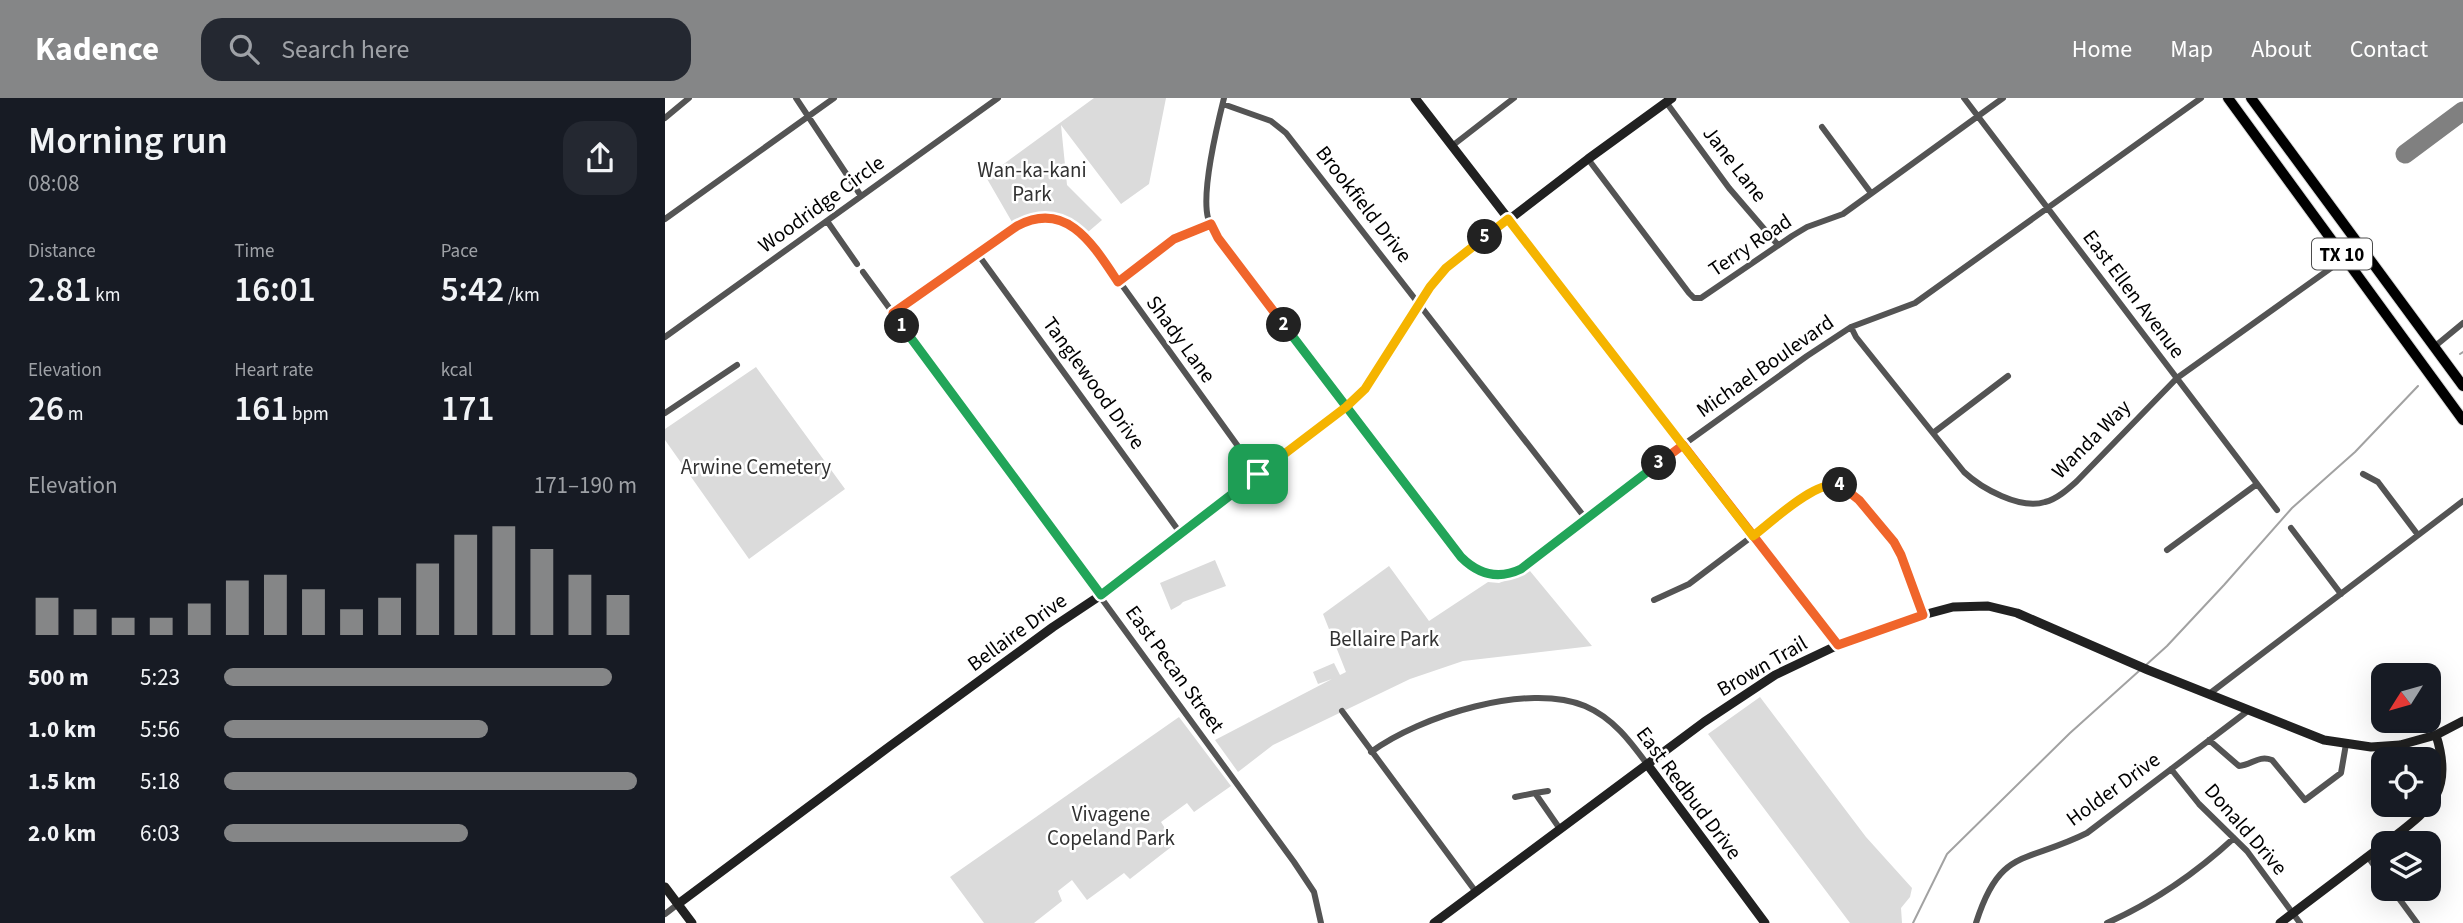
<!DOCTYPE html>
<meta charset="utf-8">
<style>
body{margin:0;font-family:"Source Sans 3",sans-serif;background:#242831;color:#f1f3f6;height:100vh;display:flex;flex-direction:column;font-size:26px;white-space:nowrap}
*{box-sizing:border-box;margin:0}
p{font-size:23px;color:#9ea1a6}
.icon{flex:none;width:38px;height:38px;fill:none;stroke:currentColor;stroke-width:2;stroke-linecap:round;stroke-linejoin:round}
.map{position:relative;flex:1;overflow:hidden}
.drawer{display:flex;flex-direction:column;background:#171b24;width:665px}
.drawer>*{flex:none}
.needle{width:46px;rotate:233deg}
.controls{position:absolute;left:1706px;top:565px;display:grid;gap:14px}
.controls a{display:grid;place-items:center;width:70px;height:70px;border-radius:14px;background:#171b24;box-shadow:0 7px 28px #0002;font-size:35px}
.pin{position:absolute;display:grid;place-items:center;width:60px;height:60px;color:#fff;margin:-30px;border-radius:14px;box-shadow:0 4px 10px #0006}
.km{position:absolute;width:35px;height:35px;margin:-18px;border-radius:50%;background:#222;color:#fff;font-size:19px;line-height:35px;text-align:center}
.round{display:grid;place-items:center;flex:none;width:74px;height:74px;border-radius:21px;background:#242831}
.headline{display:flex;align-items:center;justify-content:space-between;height:119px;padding:0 28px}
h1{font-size:38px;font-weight:600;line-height:52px}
.stats{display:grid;grid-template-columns:repeat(3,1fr);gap:10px;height:119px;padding:7px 28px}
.stats div{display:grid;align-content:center}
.stats b{font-size:35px;font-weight:600}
.stats small{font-size:19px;font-weight:400}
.stats p{font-size:19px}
.chart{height:196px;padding:14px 28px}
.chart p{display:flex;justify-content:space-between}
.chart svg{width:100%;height:126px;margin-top:7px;stroke:#858687;stroke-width:6}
ul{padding:0 28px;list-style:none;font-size:23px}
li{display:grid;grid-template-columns:112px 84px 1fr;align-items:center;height:52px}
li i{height:18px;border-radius:9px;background:#858687}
header{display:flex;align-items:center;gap:42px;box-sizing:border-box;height:98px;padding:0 35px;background:#858687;color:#fff}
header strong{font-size:33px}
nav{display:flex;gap:38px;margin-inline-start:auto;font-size:24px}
.search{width:490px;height:63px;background:#242831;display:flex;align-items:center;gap:18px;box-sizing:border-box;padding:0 24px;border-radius:21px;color:#9ea1a6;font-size:26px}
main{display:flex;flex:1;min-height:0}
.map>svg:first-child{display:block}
</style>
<header>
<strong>Kadence</strong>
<div class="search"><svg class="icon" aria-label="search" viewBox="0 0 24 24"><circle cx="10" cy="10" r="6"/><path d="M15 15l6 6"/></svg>Search here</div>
<nav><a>Home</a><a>Map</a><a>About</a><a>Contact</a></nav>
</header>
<main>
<section class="drawer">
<div class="headline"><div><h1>Morning run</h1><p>08:08</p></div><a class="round"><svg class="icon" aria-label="share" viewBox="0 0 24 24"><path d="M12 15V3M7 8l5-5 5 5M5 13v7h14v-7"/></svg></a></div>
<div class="stats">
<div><p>Distance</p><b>2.81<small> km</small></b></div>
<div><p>Time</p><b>16:01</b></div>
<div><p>Pace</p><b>5:42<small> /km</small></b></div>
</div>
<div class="stats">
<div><p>Elevation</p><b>26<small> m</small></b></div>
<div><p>Heart rate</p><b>161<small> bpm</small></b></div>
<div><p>kcal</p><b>171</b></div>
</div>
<div class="chart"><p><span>Elevation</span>171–190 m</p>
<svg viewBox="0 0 160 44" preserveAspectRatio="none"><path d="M5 44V31M15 44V35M25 44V38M35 44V38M45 44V33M55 44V25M65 44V23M75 44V28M85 44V35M95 44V31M105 44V19M115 44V9M125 44V6M135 44V14M145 44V23M155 44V30"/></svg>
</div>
<ul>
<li><b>500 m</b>5:23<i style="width:94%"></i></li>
<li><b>1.0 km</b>5:56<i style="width:64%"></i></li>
<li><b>1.5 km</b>5:18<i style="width:100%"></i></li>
<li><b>2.0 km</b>6:03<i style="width:59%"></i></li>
</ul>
</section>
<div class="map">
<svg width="1798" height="825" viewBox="0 0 1798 825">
<rect width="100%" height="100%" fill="#fff"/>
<!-- green -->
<path fill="#dbdbdb" d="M429,0H501L484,86L456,106L396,27L402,87L437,122L423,134C398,112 378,109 347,124L321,79Z
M91,269L180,391L84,461L0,342V331Z
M550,462L561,488L518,504L515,507L506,512L495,485Z
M724,468L764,523L823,484L834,485L865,473L927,548L798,563L745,581L608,647L573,674L550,642L667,581L653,586L648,574L669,565L675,577L681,574L658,516Z
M1095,599L1201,739L1247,790L1245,799L1236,810L1237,825H1185L1043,636Z
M514,619L566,688L529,714L522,705L496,724L510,746L465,781L459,775L422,802L407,782L393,793L397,803L369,825H319L285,779Z"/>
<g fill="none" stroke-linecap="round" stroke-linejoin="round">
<!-- stream -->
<path stroke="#a2a2a2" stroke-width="2" d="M1795,256L1798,254
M1481,567L1502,548L1559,487L1627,410L1690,354L1753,288
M1248,825L1282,756L1405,635L1474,573"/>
<!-- taxiway -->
<path stroke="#808080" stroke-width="19" d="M1740,56L1798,13"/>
<defs>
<path id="primary" d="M1563,0L1798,322
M1586,0L1798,288"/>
</defs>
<!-- primary casing -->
<use href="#primary" stroke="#dbdbdb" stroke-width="12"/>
<!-- street -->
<path stroke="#545454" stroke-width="6" d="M131,0L196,98
M559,0C552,28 536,93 543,120C545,127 549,133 553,140L796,459C817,480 840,481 865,465L1018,347L1142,258L1186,229L1250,205L1536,0
M1299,0L1612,412
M1001,4L1064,90L1113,147
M558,6L606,23L621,35L921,421
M0,20L24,0
M1157,29L1206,95
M787,48L849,0
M923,61L1024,195L1029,200H1036L1127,138L1142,129L1178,116L1338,0
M0,121L169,0
M162,123L192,166
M312,155L516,436
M198,174L629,764L649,794L656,825
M454,184L509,141L546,126
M228,215L352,128C386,110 407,126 431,151L593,376
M1186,229L1191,239L1299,374C1316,390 1355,412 1380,404C1392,401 1403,391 1412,383L1512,280L1680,160
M0,239L333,0
M1769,249L1798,225
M0,315L72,267
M1268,335L1343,278
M1698,376L1713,384L1753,437
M1626,430L1676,496
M1502,452L1592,386
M989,502L1024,486L1142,397L1152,391L1172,386L1185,393L1229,444L1236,457L1258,517
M1544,596L1798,403
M677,613L811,794
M1544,642L1574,668C1587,667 1593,657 1607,662L1640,702L1676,675L1681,646
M706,654C755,618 863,584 920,608C948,620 965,643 982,666
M1506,671L1534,706L1582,753L1635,825
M870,695L883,693
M850,699L870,695L895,731
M1703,759L1718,780
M1727,791L1752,825
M0,816L13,806
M1311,825C1335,749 1360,766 1422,735L1584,612
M1442,825C1489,804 1531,775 1569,740"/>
<!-- secondary -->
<path stroke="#212121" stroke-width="9" d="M750,0L1173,547
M982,666L1100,825
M1720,746C1763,712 1790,697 1771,637
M0,789L27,825
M13,806L225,648L388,529L436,497L681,309C723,273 745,213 781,170L923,61L1007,0
M769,825L1039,624L1110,577L1173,547L1258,517L1288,509L1323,508L1352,515L1483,572L1659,642L1706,649L1735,647L1771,637L1798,623
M1615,825L1718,747"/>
<!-- primary -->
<use href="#primary" stroke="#000" stroke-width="10"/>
</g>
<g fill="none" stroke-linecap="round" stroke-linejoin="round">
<defs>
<path id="split-1" d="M237,228L436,497L593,376"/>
<path id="split-2" d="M237,228L228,215L352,128C402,101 429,148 453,184L509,141L546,126L553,140L619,227"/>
<path id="split-3" d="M619,227L796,459C813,476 833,482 856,471L994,365"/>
<path id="split-4" d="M994,365L1018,347L1173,547L1258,517L1236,457L1229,444L1194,402L1175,387"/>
<path id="split-5" d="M820,139L843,121L1088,438C1108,423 1150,382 1175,387"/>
<path id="split-6" d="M593,376L681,309L700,291L765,189L781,170L820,139"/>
</defs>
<!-- split-1 casing -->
<use href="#split-1" stroke="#fff" stroke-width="14"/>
<!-- split-2 casing -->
<use href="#split-2" stroke="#fff" stroke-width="14"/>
<!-- split-3 casing -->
<use href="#split-3" stroke="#fff" stroke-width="14"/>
<!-- split-4 casing -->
<use href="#split-4" stroke="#fff" stroke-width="14"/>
<!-- split-5 casing -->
<use href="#split-5" stroke="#fff" stroke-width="14"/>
<!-- split-6 casing -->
<use href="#split-6" stroke="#fff" stroke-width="14"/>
<!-- split-1 -->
<use href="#split-1" stroke="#22a559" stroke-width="9"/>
<!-- split-2 -->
<use href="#split-2" stroke="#f0652b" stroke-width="9"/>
<!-- split-3 -->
<use href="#split-3" stroke="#22a559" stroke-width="9"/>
<!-- split-4 -->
<use href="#split-4" stroke="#f0652b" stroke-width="9"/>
<!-- split-5 -->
<use href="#split-5" stroke="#f5b400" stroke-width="9"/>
<!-- split-6 -->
<use href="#split-6" stroke="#f5b400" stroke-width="9"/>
</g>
<g text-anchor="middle" stroke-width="5" stroke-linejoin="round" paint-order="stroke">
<!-- shield labels -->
<rect fill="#fff" stroke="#4c4c4c" stroke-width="2" x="1647" y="140.5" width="60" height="31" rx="5"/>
<g font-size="19" font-weight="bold" fill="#000">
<text x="1677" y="163">TX 10</text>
</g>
<!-- street labels -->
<g font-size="21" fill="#000" stroke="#fff">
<text transform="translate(1070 66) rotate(52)" y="7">Jane Lane</text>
<text transform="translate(156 106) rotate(-36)" y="7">Woodridge Circle</text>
<text transform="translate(699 106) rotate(52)" y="7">Brookfield Drive</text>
<text transform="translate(1085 147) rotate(-34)" y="7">Terry Road</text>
<text transform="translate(1469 196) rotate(53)" y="7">East Ellen Avenue</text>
<text transform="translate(516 241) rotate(54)" y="7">Shady Lane</text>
<text transform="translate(1100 268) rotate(-35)" y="7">Michael Boulevard</text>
<text transform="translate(429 285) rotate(54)" y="7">Tanglewood Drive</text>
<text transform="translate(1426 341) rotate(-45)" y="7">Wanda Way</text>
<text transform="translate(352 534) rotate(-36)" y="7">Bellaire Drive</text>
<text transform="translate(1097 568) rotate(-30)" y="7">Brown Trail</text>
<text transform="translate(510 571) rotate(54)" y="7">East Pecan Street</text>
<text transform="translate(1448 691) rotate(-36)" y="7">Holder Drive</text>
<text transform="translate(1024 695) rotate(53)" y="7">East Redbud Drive</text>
<text transform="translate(1581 731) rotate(49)" y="7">Donald Drive</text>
</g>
<!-- park labels -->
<g font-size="21" fill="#323232" stroke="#fff">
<text x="367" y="79">Wan-ka-kani<tspan x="367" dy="24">Park</tspan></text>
<text x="91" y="376">Arwine Cemetery</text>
<text x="719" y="548">Bellaire Park</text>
<text x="446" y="723">Vivagene<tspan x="446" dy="24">Copeland Park</tspan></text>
</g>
</g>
</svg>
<div class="controls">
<a><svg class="needle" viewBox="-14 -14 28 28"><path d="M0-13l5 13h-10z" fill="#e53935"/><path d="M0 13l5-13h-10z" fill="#9ea1a6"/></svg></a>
<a><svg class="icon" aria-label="locate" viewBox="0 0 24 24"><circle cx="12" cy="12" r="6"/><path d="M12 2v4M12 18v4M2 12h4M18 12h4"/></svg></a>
<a><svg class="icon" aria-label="layers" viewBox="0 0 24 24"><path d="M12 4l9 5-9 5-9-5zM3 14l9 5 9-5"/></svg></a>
</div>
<div class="pin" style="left:593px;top:376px;background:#1e9e55"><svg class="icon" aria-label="arrive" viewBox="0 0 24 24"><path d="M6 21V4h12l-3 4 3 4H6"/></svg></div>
<b class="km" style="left:237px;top:228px">1</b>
<b class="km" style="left:619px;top:227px">2</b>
<b class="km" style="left:994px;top:365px">3</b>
<b class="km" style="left:1175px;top:387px">4</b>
<b class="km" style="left:820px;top:139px">5</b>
</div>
</main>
